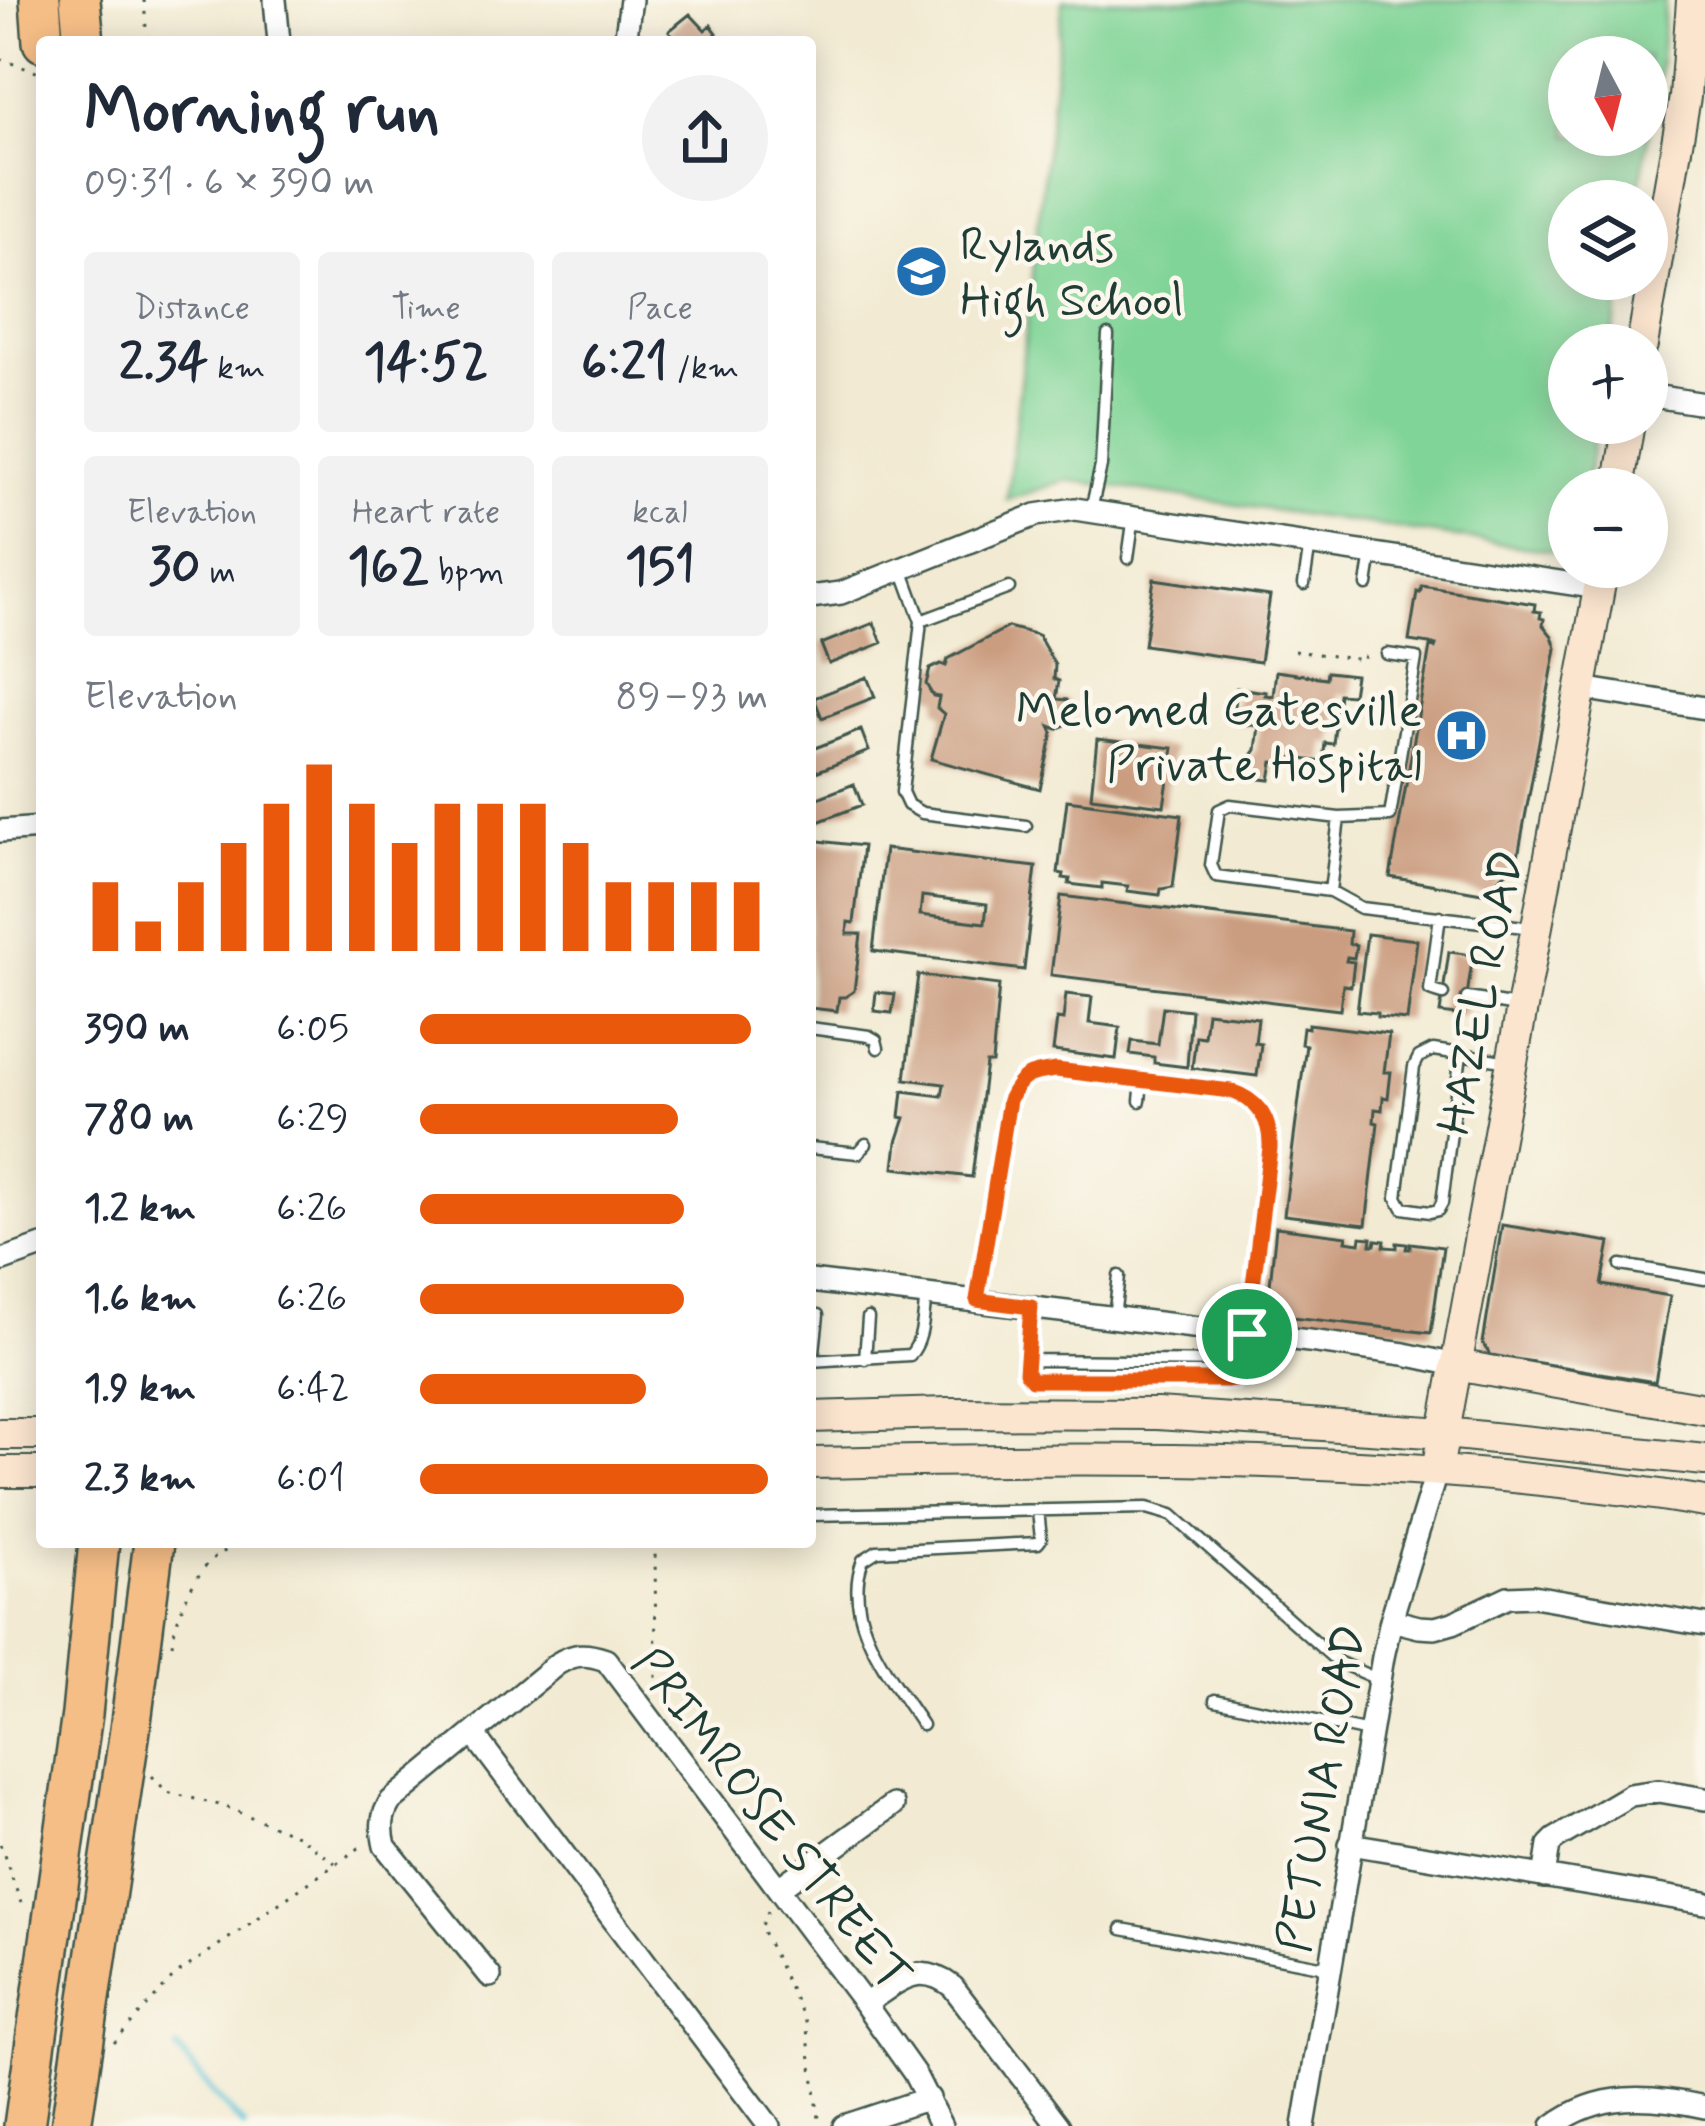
<!DOCTYPE html>
<meta charset="utf-8">
<style>
body{margin:0;font-family:Mynerve,sans-serif;background:#f2f2f3;color:#1f2937;height:100vh;display:flex;flex-direction:column;font-size:45px;white-space:nowrap}
*{box-sizing:border-box;margin:0}
p{font-size:39px;color:#747a83}
.icon{flex:none;width:66px;height:66px;fill:none;stroke:currentColor;stroke-width:2;stroke-linecap:round;stroke-linejoin:round}
.map{position:relative;flex:1;overflow:hidden}
.panel{position:absolute;left:36px;top:36px;width:780px;height:1512px;display:flex;flex-direction:column;background:#fff;border-radius:12px;box-shadow:0 6px 30px #0003}
.panel>*{flex:none}
.needle{width:78px;rotate:173deg}
.buttons{position:absolute;left:1548px;top:36px;display:grid;gap:24px}
.buttons a{display:grid;place-items:center;width:120px;height:120px;border-radius:50%;background:#fff;box-shadow:0 6px 30px #0003;font-size:60px}
.pin{position:absolute;display:grid;place-items:center;width:102px;height:102px;color:#fff;margin:-51px;border:6px solid #fff;border-radius:50%;box-shadow:0 3px 12px #0007}
.round{display:grid;place-items:center;flex:none;width:126px;height:126px;border-radius:63px;background:#f2f2f3}
.overview{display:flex;align-items:center;justify-content:space-between;height:204px;padding:0 48px}
h1{font-size:66px;font-weight:800;line-height:90px}
.figures{display:grid;grid-template-columns:repeat(3,1fr);gap:18px;height:204px;padding:12px 48px}
.figures div{display:grid;align-content:center;border-radius:12px;background:#f2f2f3;text-align:center}
.figures b{font-size:51px;font-weight:800}
.figures small{font-size:33px;font-weight:400}
.figures p{font-size:33px}
.chart{height:336px;padding:24px 48px}
.chart p{display:flex;justify-content:space-between}
.chart svg{width:100%;height:216px;margin-top:12px;stroke:#ea580c;stroke-width:6}
ul{padding:0 48px;list-style:none;font-size:39px}
li{display:grid;grid-template-columns:192px 144px 1fr;align-items:center;height:90px}
li i{height:30px;border-radius:15px;background:#ea580c}
.map>svg:first-child{display:block}
</style>
<div class="map">
<svg width="1705" height="2126" viewBox="0 0 1705 2126">
<rect width="100%" height="100%" fill="#fbf7ec"/>
<filter id="ink" filterUnits="userSpaceOnUse"><feTurbulence type="fractalNoise" baseFrequency=".00833" numOctaves="2"/><feDisplacementMap in="SourceGraphic" scale="24" xChannelSelector="R" yChannelSelector="G"/><feConvolveMatrix kernelMatrix="1 2 1 2 8 2 1 2 1" color-interpolation-filters="sRGB"/></filter>
<filter id="wash" filterUnits="userSpaceOnUse"><feTurbulence type="fractalNoise" baseFrequency=".004" numOctaves="4" result="noise"/><feDisplacementMap in="SourceGraphic" scale="48" xChannelSelector="R" yChannelSelector="G"/><feGaussianBlur stdDeviation="2.7" result="paint"/><feColorMatrix in="noise" values="0 0 0 0 0 0 0 0 0 0 0 0 0 0 0 0 0 1.4 0 .05"/><feComposite in="paint" operator="in"/></filter>
<g filter="url(#wash)">
<rect width="100%" height="100%" fill="#f2ead2"/>
<!-- pitch -->
<path fill="#80d497" stroke="#508866" stroke-width="3" fill-rule="evenodd" d="M1063,0H1665L1659,75L1637,201H1569V279H1623L1611,345H1569V423H1597L1585,489H1569V550L1565,553L1067,480L1007,500ZM1569,57H1647V135H1569Z"/>
<g fill="none" stroke-linecap="round" stroke-linejoin="round">
<!-- stream -->
<path stroke="#5cc4d8" stroke-width="6" d="M177,2048L216,2097L244,2126"/>
</g>
<g id="blocks">
<!-- building -->
<path fill="#cb9d80" fill-rule="evenodd" d="M690,14L705,30L711,25L717,33L713,37L717,42H679L669,31Z
M1154,579L1270,596L1260,662L1144,645Z
M1422,586L1535,604L1534,611L1541,612L1540,618L1544,619L1543,625L1552,636L1556,648L1518,856L1512,867L1496,881L1495,887H1500L1499,896L1390,877L1430,647L1435,648L1436,645L1409,641L1417,592L1420,593Z
M874,623L882,643L829,664L821,644Z
M1008,627L1038,635L1055,665L1054,679L1059,681L1056,699L1067,700L1073,710L1070,722L1058,729L1050,726L1053,733L1040,789L931,759L944,714L937,708L939,697L933,696L926,684L930,669L941,664L946,666L948,659Z
M1276,671L1326,678L1327,672L1355,675L1352,695L1339,694L1333,744L1325,743L1323,762L1286,757L1285,763L1273,762L1270,780L1242,777L1245,758H1250L1256,750L1259,726L1233,723L1237,688L1266,692L1265,695L1273,696Z
M867,677L875,697L822,718L814,698Z
M861,730L869,751L816,772L810,750Z
M1097,739L1173,748L1164,806L1091,797Z
M854,784L862,805L810,825V801Z
M1067,800L1182,815L1173,887L1161,889L1160,895L1127,891L1128,886L1102,883V888L1069,884L1070,879L1063,878L1064,874L1058,873Z
M810,840L863,846L854,923L848,922L847,934H861L854,991L845,997H839L837,1011L810,1008Z
M885,849L1036,867L1024,970L873,951ZM922,896L987,904L985,923L920,915Z
M1061,896L1350,931L1349,944L1356,945L1354,958L1347,957L1346,961L1354,962L1351,986L1343,985L1340,1010L1051,975Z
M1367,934L1417,940L1407,1020L1377,1017V1013L1357,1011Z
M1449,952L1473,955L1464,1016L1440,1013Z
M918,975L999,985L992,1063H986L972,1177L894,1168L897,1142L905,1118L900,1117L903,1091L942,1096L944,1084L905,1079Z
M876,992L895,994L892,1013L874,1011Z
M1066,994L1092,997L1089,1023L1120,1027L1116,1059L1053,1051L1057,1019L1063,1020Z
M1163,1007L1191,1010L1187,1067L1154,1063V1057L1130,1054L1132,1041L1158,1044Z
M1207,1012L1258,1018L1255,1043L1261,1044L1257,1076L1192,1068L1196,1036L1204,1037Z
M1308,1024L1389,1034L1384,1072H1391L1388,1098L1383,1097L1382,1110L1375,1109L1374,1122L1378,1123L1366,1225L1284,1215L1306,1045L1301,1044L1303,1027L1308,1028Z
M1502,1225L1610,1242L1602,1285L1670,1296L1655,1382L1491,1355L1483,1343Z
M1276,1227L1347,1236L1346,1241L1360,1243L1361,1237L1372,1238L1371,1245H1375L1376,1240L1385,1241L1384,1247L1397,1248V1243L1407,1244L1406,1249H1410V1243L1443,1247L1431,1333L1267,1314Z"/>
</g>
</g>
<g filter="url(#ink)">
<use href="#blocks" fill-opacity="0" stroke="#3f574c" stroke-width="3"/>
<g fill="none" stroke-linecap="round" stroke-linejoin="round">
<defs>
<path id="lane" d="M1091,510L1101,466L1108,335
M1128,558L1134,516
M902,569L921,621
M1304,584L1310,543
M1367,585L1372,553
M1009,588L921,621L902,792L908,805L922,813L1026,826
M1339,818L1390,816L1416,658L1387,654
M1330,891L1339,818L1230,805L1219,810L1211,865L1216,876L1330,891L1361,908L1533,928
M1440,916L1430,990L1443,994
M1467,998L1517,1006
M810,1028L869,1036L876,1040L878,1048
M1433,1050L1461,1054L1442,1203L1438,1210L1430,1212L1403,1208L1397,1197L1414,1067L1419,1057Z
M1461,1054L1508,1062
M1140,1101L1142,1080
M810,1148L858,1153L866,1144
M1621,1265L1705,1279
M977,1300L1009,1100C1022,1074 1028,1074 1056,1070L1231,1091C1254,1098 1268,1113 1271,1138L1243,1366C1239,1376 1236,1380 1225,1380H1032L1026,1372L1031,1307
M1114,1317L1119,1276
M865,1359L868,1318
M1027,1360L1243,1362
M810,1361L910,1355C924,1340 923,1315 926,1295
M813,1361L818,1315
M810,1515L1147,1508L1172,1515L1338,1662L1379,1680
M1215,1700L1369,1732
M922,1725C892,1679 840,1619 863,1560L877,1551L1038,1543L1041,1539L1038,1510
M1122,1929L1331,1968"/>
<path id="street" d="M275,0L279,42
M625,42L631,0
M1647,395L1705,404
M810,597L841,593L1036,515L1075,509L1599,588
M1582,688L1705,708
M0,831L42,828
M0,1261L42,1246
M810,1281L1317,1342L1404,1354L1456,1365
M1391,1620L1419,1627L1435,1628L1453,1623L1508,1597L1533,1596L1705,1625
M474,1735L769,2126
M1350,1844L1705,1903
M1544,1877L1549,1845L1555,1839L1630,1795L1659,1791L1705,1799
M779,1888L893,1805
M490,1976L385,1846C381,1829 381,1815 391,1801L557,1664C575,1653 586,1653 606,1660L865,2004L914,2073L941,2126
M865,2004C897,1983 917,1959 953,1987L1059,2126
M844,2126L929,2098
M1304,2126L1383,1657L1391,1620L1437,1470
M1553,2126C1599,2091 1651,2095 1705,2107"/>
<path id="secondary" d="M1642,345L1685,97L1692,0
M1618,489L1629,423
M1456,1365L1705,1409
M810,1417L947,1413L1157,1414L1445,1433L1705,1460
M0,1434H42
M810,1463C1105,1457 1413,1453 1705,1502
M1437,1470L1603,567
M0,1472H42"/>
<path id="highway" d="M40,0L43,42
M80,0L84,42
M24,2126L82,1714L99,1542
M71,2126L130,1730L154,1542"/>
</defs>
<!-- lane casing -->
<use href="#lane" stroke="#3f574c" stroke-width="15"/>
<!-- street casing -->
<use href="#street" stroke="#3f574c" stroke-width="26"/>
<!-- secondary casing -->
<use href="#secondary" stroke="#3f574c" stroke-width="34"/>
<!-- highway casing -->
<use href="#highway" stroke="#3f574c" stroke-width="44"/>
<!-- path -->
<path stroke="#3f574c" stroke-width="3" stroke-dasharray="3 9" stroke-linecap="butt" d="M144,0L147,42
M0,59L42,74
M1294,651L1364,660L1365,652
M172,1644C176,1616 193,1575 216,1556C224,1551 234,1547 243,1542
M651,1687L656,1684L655,1542
M152,1776L167,1792L223,1806L297,1835L335,1863
M0,1844L21,1903
M768,1911L761,1928L806,2022L820,2126
M114,2043L174,1976L359,1848H364"/>
<!-- lane -->
<use href="#lane" stroke="#fff" stroke-width="10"/>
<!-- street -->
<use href="#street" stroke="#fff" stroke-width="21"/>
<!-- secondary -->
<use href="#secondary" stroke="#fbe5cf" stroke-width="30"/>
<!-- highway -->
<use href="#highway" stroke="#f6be87" stroke-width="39"/>
</g>
</g>
<g fill="none" stroke-linecap="round" stroke-linejoin="round" filter="url(#ink)">
<defs>
<path id="route" d="M1056,1070L1231,1091C1258,1100 1271,1119 1270,1148L1243,1366L1234,1380H1032L1026,1372L1031,1307L977,1300L1009,1100C1022,1074 1028,1074 1056,1070Z"/>
</defs>
<!-- route casing -->
<use href="#route" stroke="#fff" stroke-width="24"/>
<!-- route -->
<use href="#route" stroke="#ea580c" stroke-width="15"/>
</g>
<!-- icons -->
<defs>
<symbol id="school-disc" viewBox="-11 -11 22 22"><circle r="9.5" fill="#1f6fb2" stroke="#fbf7ec"/><path d="M0-5L7-2L0 1L-7-2ZM-4 1L0 2.5L4 1V4Q0 6-4 4Z" fill="#fff"/></symbol>
<symbol id="hospital-disc" viewBox="-11 -11 22 22"><circle r="9.5" fill="#1f6fb2" stroke="#fbf7ec"/><path d="M-5-5h3v3.5h4V-5h3V5h-3V1.5h-4V5h-3Z" fill="#fff"/></symbol>
</defs>
<g fill-rule="evenodd">
<use href="#school-disc" x="892" y="242" width="59" height="59"/>
<use href="#hospital-disc" x="1432" y="706" width="59" height="59"/>
</g>
<g text-anchor="middle" stroke-width="9" stroke-linejoin="round" paint-order="stroke">
<!-- poi labels -->
<g font-size="48" fill="#1f3d34" stroke="#fbf7ec" text-anchor="start">
<text x="960" y="260">Rylands<tspan x="960" dy="55">High School</tspan></text>
<text x="1422" y="725" text-anchor="end">Melomed Gatesville<tspan x="1422" dy="55">Private Hospital</tspan></text>
</g>
<!-- street labels -->
<g font-size="48" fill="#1f3d34" stroke="#fbf7ec">
<text transform="translate(1479 992) rotate(-79)" y="17">HAZEL ROAD</text>
<text transform="translate(1320 1788) rotate(-80)" y="17">PETUNIA ROAD</text>
<text transform="translate(773 1818) rotate(52)" y="17">PRIMROSE STREET</text>
</g>
</g>
</svg>
<div class="buttons">
<a><svg class="needle" viewBox="-14 -14 28 28"><path d="M0-13l5 13h-10z" fill="#e53935"/><path d="M0 13l5-13h-10z" fill="#747a83"/></svg></a>
<a><svg class="icon" aria-label="layers" viewBox="0 0 24 24"><path d="M12 4l9 5-9 5-9-5zM3 14l9 5 9-5"/></svg></a>
<a>+</a>
<a>−</a>
</div>
<div class="pin" style="left:1247px;top:1334px;background:#1e9e55"><svg class="icon" aria-label="arrive" viewBox="0 0 24 24"><path d="M6 21V4h12l-3 4 3 4H6"/></svg></div>
<section class="panel">
<div class="overview"><div><h1>Morning run</h1><p>09:31 · 6 × 390 m</p></div><a class="round"><svg class="icon" aria-label="share" viewBox="0 0 24 24"><path d="M12 15V3M7 8l5-5 5 5M5 13v7h14v-7"/></svg></a></div>
<div class="figures">
<div><p>Distance</p><b>2.34<small> km</small></b></div>
<div><p>Time</p><b>14:52</b></div>
<div><p>Pace</p><b>6:21<small> /km</small></b></div>
</div>
<div class="figures">
<div><p>Elevation</p><b>30<small> m</small></b></div>
<div><p>Heart rate</p><b>162<small> bpm</small></b></div>
<div><p>kcal</p><b>151</b></div>
</div>
<div class="chart"><p><span>Elevation</span>89–93 m</p>
<svg viewBox="0 0 160 44" preserveAspectRatio="none"><path d="M5 44V30M15 44V38M25 44V30M35 44V22M45 44V14M55 44V6M65 44V14M75 44V22M85 44V14M95 44V14M105 44V14M115 44V22M125 44V30M135 44V30M145 44V30M155 44V30"/></svg>
</div>
<ul>
<li><b>390 m</b>6:05<i style="width:95%"></i></li>
<li><b>780 m</b>6:29<i style="width:74%"></i></li>
<li><b>1.2 km</b>6:26<i style="width:76%"></i></li>
<li><b>1.6 km</b>6:26<i style="width:76%"></i></li>
<li><b>1.9 km</b>6:42<i style="width:65%"></i></li>
<li><b>2.3 km</b>6:01<i style="width:100%"></i></li>
</ul>
</section>
</div>
